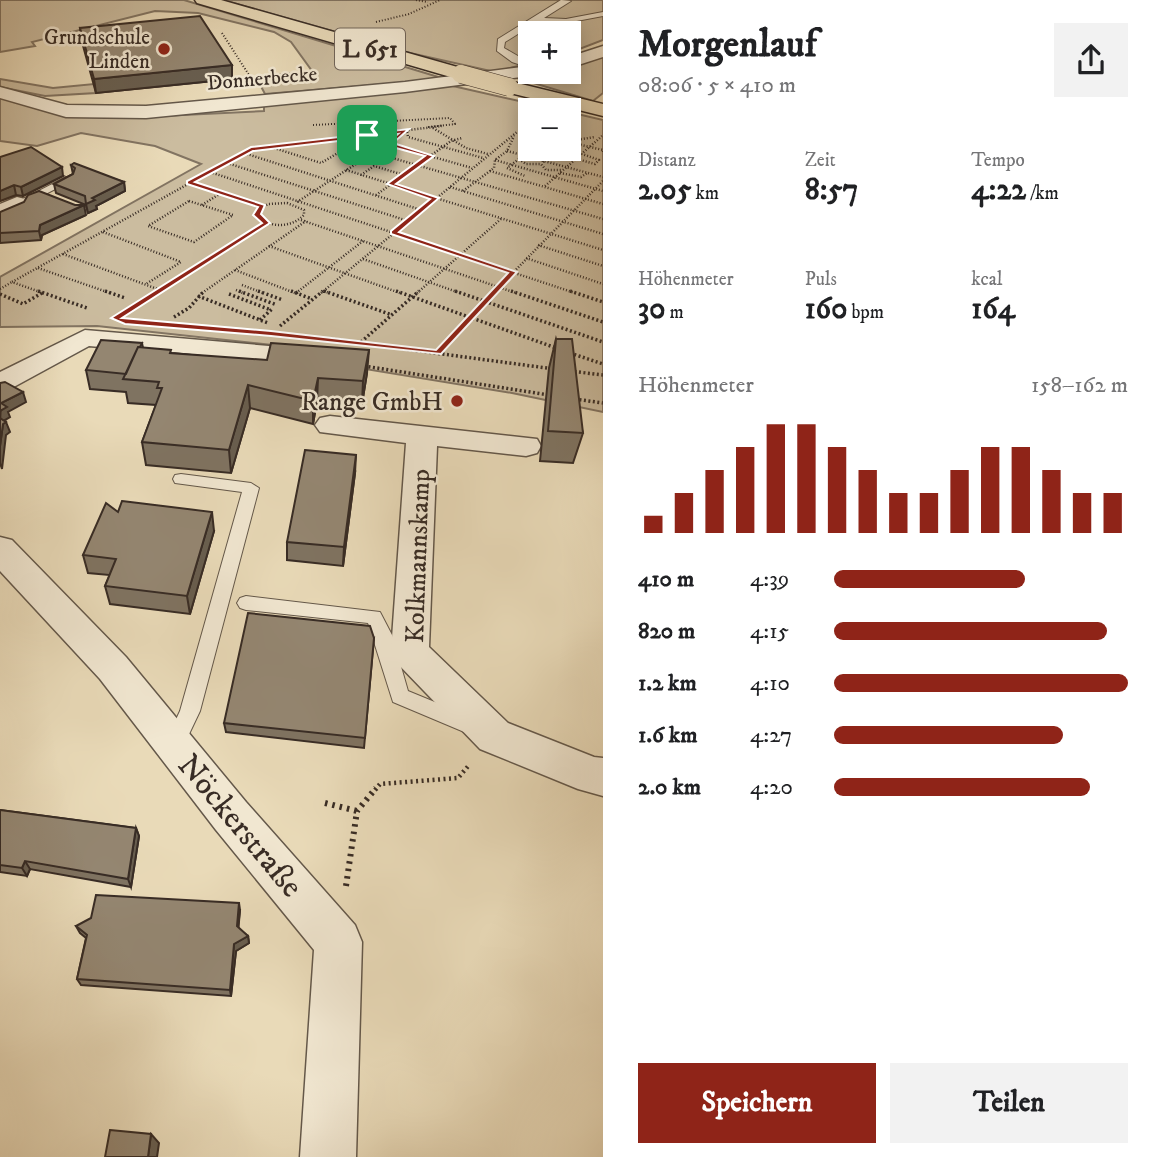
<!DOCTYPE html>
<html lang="de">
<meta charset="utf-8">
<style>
body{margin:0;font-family:"IM FELL DW Pica",serif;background:#f2f2f2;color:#202124;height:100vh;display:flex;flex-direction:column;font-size:26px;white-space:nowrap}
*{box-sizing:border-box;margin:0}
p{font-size:23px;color:#757577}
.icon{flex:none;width:38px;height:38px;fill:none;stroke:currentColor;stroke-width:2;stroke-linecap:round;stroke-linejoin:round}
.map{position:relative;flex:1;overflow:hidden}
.side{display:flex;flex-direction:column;background:#fff;width:560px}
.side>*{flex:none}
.buttons{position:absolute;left:518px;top:21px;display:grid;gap:14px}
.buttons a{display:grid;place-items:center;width:63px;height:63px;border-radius:0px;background:#fff;box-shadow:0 4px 18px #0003;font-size:35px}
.pin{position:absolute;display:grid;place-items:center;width:60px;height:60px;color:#fff;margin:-30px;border-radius:14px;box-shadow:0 4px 10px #0006}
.round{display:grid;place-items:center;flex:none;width:74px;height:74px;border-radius:0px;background:#f2f2f2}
.headline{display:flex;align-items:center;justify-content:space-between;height:119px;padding:0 35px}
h1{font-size:38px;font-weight:700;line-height:52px}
.figures{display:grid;grid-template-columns:repeat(3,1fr);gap:10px;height:119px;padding:7px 35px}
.figures div{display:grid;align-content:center}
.figures b{font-size:30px;font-weight:700}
.figures small{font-size:19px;font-weight:400}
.figures p{font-size:19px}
.chart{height:196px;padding:14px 35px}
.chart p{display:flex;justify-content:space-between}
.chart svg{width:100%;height:126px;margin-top:7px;stroke:#8f2418;stroke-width:6}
.cta{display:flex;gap:14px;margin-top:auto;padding:14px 35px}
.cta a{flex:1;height:80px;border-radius:0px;background:#8f2418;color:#fff;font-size:28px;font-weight:700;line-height:80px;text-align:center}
.cta a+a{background:#f2f2f2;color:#202124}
ul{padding:0 35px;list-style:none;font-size:23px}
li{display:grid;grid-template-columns:112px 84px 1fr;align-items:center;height:52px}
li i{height:18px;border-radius:9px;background:#8f2418}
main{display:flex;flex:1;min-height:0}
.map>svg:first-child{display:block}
</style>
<main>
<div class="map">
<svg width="603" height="1157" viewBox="0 0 603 1157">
<rect width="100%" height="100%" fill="#e9dab8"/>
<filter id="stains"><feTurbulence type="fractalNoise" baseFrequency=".00286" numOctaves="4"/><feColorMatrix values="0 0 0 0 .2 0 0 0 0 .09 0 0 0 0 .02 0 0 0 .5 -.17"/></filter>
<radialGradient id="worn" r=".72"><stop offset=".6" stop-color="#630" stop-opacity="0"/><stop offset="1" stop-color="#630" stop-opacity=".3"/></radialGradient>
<!-- green -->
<path fill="#cbbc9f" stroke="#827462" stroke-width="2" d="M0,0H184L445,79L265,94L256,77L312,71L291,42L274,32L198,13L155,11L32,42L35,46L0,52Z
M223,0H603V40L569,53V33H530V63L495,72L410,53Z
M603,55V93L593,101L517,78L549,72H569V66Z
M0,79L53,88L94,84L96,93L45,96L0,87Z
M444,84L559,110H530V149H569V112L603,120V412L512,393L365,369V355L97,326L0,327V277L201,164L155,146L81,133L37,146L0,141V96L141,117L264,111V105Z"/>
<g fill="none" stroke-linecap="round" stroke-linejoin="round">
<defs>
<path id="service" d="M561,0L571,1L544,18L566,19L603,12V16L566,23L537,22L505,42L504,48L530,63V68L512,62L497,51L498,39Z
M547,95L555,97L536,110H530L529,115H523V111Z
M66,177L75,179L26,204L17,202Z
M181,474L251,483L259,488L200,711L181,751L174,754L167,751L164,745L180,711L242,492L175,483L173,479L175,475Z
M246,596L380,612L392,635L408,691L476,719L479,725L476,731L469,734L393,702L368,623L246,610L240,608L237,603L240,598Z"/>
<path id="minor" d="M603,46V57L569,68V57Z
M530,66V72H538L536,75L405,92L146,118L66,117L0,98V87L67,105L146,106L405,82Z
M17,197L25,199L28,204L25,209L0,220V204Z
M85,330L304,349L314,351L318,357L314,363L304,365L89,346L10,389L0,392V372Z
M330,416L537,439L541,446L537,453L526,456L437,446L429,647L508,723L594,757L603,758V796L578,789L480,749L397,663L391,652L406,443L320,432L315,425L320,418Z
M0,537L12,540L126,657L246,802L355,925L362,942L356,1157H300L314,950L216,830L100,679L0,571Z"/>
<path id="primary" d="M195,0H221L468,70L470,74L461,80L454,78L197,3Z
M509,81L603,104V116L502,91L499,87Z"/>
</defs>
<!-- service casing -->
<use href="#service" stroke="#64584a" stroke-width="2"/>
<!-- minor casing -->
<use href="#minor" stroke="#64584a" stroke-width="3"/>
<!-- primary casing -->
<use href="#primary" stroke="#382c25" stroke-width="3"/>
<!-- path-far4 -->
<path stroke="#382c25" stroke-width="2" stroke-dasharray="1 2" stroke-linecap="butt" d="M416,0L428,2
M376,22L409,14L440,0
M222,33L249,75
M313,125L450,118L455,124
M428,127L456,124"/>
<!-- path-far3 -->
<path stroke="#382c25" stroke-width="2.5" stroke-dasharray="1 2" stroke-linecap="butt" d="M433,128L466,148L488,154
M569,141L595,137
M569,142L603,150V153
M388,144L472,168
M274,148L321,163L365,137
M559,150L580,156
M507,151L603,177
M244,153L421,210
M524,156L519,159L526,164H541L546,170H562
M389,157L603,219
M519,159L507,168L525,176
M577,159L595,164L599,160L582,154
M495,160L603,191
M543,162L559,149
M227,163L408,221
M346,170L603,250
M490,171L603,204
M210,172L575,293
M560,173L581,177L587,173
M361,175L374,166L404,175
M190,183L261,206
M545,186L602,136
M450,187L603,234
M463,191L494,168L495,160L507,151L514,136
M376,195L451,141L462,138
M189,201L233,215L194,242L148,226Z
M297,202L407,131L408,137L483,158
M287,203L304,210V215C292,227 274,228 260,219L258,210L268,204Z
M202,205L221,193
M301,220L516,293
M103,232L181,262L146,284
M538,245L603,266
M269,246L400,293
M63,254L160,290
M526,258L603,284
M363,259L460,293
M38,268L110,293
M235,270L295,293
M242,285L263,293
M0,289L12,282
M236,290L243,293
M324,291L329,293
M43,293L12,282L251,149L442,126
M156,293L266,223
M202,293L306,221
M296,293L363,241
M321,293L517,132
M417,293L502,218
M493,293L603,181"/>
<!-- path-far2 -->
<path stroke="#382c25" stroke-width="3.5" stroke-dasharray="2 2.5" stroke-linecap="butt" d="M38,291L87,308
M105,291L125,298
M239,291L277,305
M258,291L283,300
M291,291L312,299
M324,291L392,315
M396,291L559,349
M455,291L603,342
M511,291L603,322
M570,291L603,302
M296,293L299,291
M0,294L23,304L42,293
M229,294L271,310
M198,296L268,323
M126,312L159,291
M174,317L189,308L204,291
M260,320L272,309
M280,326L323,291
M331,339L554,369
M361,342L419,291
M438,352L495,291
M570,353L603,364
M364,366L549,395
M570,371L603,375
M575,399L603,403"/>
<!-- path-far1 -->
<path stroke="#382c25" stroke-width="4.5" stroke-dasharray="2 3.5" stroke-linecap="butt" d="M375,790L380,784L458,778L470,764"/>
<!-- path -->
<path stroke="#382c25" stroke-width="6" stroke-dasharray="2.5 5" stroke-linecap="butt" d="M325,803L357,811
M346,886L357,811L376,788"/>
<!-- service -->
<use href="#service" fill="#f1e7d1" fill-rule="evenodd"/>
<!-- minor -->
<use href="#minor" fill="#f1e7d1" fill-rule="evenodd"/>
<!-- primary -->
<use href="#primary" fill="#e9dab8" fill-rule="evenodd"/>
<defs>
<path id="primary-bridge" d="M461,74L509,87"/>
</defs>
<!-- primary-bridge casing -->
<use href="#primary-bridge" stroke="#382c25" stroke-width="19" stroke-linecap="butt"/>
<!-- primary-bridge -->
<use href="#primary-bridge" stroke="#e9dab8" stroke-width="18"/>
</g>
<!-- wall -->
<path fill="#7f7361" stroke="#382c25" stroke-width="2" d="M80,28L232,65V79L96,93L82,42Z
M0,157L63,176L23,196L16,195L0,201Z
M71,165L124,182L125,191L96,206L97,209L88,213L86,205L56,193L54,184L73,174Z
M0,212L86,215L42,235L41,240L0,243Z
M556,339L583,433L573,463L540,461L549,368Z
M142,343L143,348L172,353L367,373L362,404L317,401L313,424L250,408L231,473L146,465L142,442L156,405L128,403L126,392L90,389L86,370Z
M355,473L343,566L287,560V542Z
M118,512L214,531L190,614L110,604L105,586L110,575L88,573L83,555Z
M374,638L364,748L226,732L224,723Z
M0,810L136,828L139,836L131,887L30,869L27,876L0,872Z
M240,910L238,928L248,936L249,943L236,951L231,996L81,985L77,979L86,938L80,933L76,926Z"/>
<!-- shaded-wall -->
<path fill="#685e4f" stroke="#382c25" stroke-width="2" d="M232,65V79L96,93L94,79Z
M62,167L63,176L23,196L21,187Z
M124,182L125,191L96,206L97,209L88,213L86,204L92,198Z
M14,185L16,195L0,201V191Z
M84,205L86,215L42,235L41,240L39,231L40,225Z
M369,350L367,373L362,404L363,381Z
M318,378L317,401L313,424V401Z
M248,385L250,408L231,473L229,450Z
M23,392L26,402L8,412L10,417L0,423L1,403Z
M6,422L10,432L6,435L2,469L0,463V446L3,424Z
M356,455L355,473L343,566L344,547Z
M212,512L214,531L190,614L187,596Z
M136,828L139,836L131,887L128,879Z
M25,861L30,869L27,876L22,868Z
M239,903L240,910L238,933L237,926Z
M248,936L249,943L236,951L231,996L230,990L234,944Z
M151,1134L159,1143L157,1157H148Z"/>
<!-- building -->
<path fill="#948671" stroke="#382c25" stroke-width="2" d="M200,16L232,65L94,79L80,28Z
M31,147L62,167L21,187L14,185L0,191V157Z
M74,163L124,182L92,198L95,200L86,204L85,196L54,184L73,174L75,168L71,165Z
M39,191L75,205H84L40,225L39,231L0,233V212L24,202L28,195Z
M556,339H572L583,433L548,431Z
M101,340L142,343L140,347H138L126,374L86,370Z
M271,343L369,350L363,381L318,378L313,401L248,385L229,450L142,442L162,388H157L159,382L123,379L138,347L171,350L170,353L267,360Z
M5,382L23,392L1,403L7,407L0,411V383Z
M0,418L6,422L3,424L0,446Z
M305,450L356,455L344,547L287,542Z
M122,501L212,512L187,596L105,586L116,559L83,555L106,503L118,512Z
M248,613L370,626L374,638L365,738L224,723Z
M0,810L136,828L128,879L25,861L22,868L0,865Z
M96,895L239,903L237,926L248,936L234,944L230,990L77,979L87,935L76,926L91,918Z
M110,1130L151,1134L148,1157H105Z"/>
<!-- route -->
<path fill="#8f2418" stroke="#fff" stroke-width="2" fill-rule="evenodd" d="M409,129L393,143L434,156L396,184L439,198L399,232L517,272L441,354L271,336L125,324L111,318L262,223L253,215L258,207L187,184V181L251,147ZM398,134L385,145L425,156L387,184L430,199L391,231V234L508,273L436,350L271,331L122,318L270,223L261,214L265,205L195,182L253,151Z"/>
<!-- markers -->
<g fill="#8f2418" stroke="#f1e7d1" stroke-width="2.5">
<circle cx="164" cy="49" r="7"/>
<circle cx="457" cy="401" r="7"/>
</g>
<g text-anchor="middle" stroke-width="5" stroke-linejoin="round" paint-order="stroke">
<!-- far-poi labels -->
<g font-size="21" fill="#382c25" stroke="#f1e7d1" text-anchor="end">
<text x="150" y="44">Grundschule<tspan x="150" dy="24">Linden</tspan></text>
</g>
<!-- far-street labels -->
<g font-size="21" fill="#382c25" stroke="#f1e7d1">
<text transform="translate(262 78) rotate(-5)" y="7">Donnerbecke</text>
</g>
<!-- shield labels -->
<rect fill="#f1e7d1" stroke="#706459" stroke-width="2" x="335" y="28.5" width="70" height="41" rx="5"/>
<g font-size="24" font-weight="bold" fill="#382c25">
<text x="370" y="57">L 651</text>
</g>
<!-- poi labels -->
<g font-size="26" fill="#382c25" stroke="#f1e7d1" text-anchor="end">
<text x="443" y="410">Range GmbH</text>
</g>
<!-- street labels -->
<g font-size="26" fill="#382c25" stroke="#f1e7d1">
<text transform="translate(417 556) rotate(-88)" y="9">Kolkmannskamp</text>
</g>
<!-- near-street labels -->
<g font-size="32" fill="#382c25" stroke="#f1e7d1">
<text transform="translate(241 825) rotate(50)" y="11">Nöckerstraße</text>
</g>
</g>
<rect width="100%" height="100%" filter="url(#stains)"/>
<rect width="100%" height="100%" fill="url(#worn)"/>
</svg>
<div class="buttons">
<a>+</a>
<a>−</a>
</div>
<div class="pin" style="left:367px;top:135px;background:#1e9e55"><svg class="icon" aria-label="arrive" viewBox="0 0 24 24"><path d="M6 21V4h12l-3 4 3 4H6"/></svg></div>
</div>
<section class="side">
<div class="headline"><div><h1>Morgenlauf</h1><p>08:06 · 5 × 410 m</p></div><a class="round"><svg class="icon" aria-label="share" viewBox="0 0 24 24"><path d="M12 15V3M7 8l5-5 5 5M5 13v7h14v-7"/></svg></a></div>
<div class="figures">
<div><p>Distanz</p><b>2.05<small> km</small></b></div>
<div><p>Zeit</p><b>8:57</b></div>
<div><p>Tempo</p><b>4:22<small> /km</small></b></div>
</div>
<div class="figures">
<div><p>Höhenmeter</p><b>30<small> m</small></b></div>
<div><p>Puls</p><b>160<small> bpm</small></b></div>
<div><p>kcal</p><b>164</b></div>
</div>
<div class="chart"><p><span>Höhenmeter</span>158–162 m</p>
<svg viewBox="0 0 160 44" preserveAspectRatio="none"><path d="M5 44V38M15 44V30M25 44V22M35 44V14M45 44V6M55 44V6M65 44V14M75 44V22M85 44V30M95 44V30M105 44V22M115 44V14M125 44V14M135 44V22M145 44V30M155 44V30"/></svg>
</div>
<ul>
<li><b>410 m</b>4:39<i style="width:65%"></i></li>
<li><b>820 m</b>4:15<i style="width:93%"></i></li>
<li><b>1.2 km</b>4:10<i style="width:100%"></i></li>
<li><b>1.6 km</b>4:27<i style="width:78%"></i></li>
<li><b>2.0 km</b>4:20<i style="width:87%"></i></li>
</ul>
<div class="cta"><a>Speichern</a><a>Teilen</a></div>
</section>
</main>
